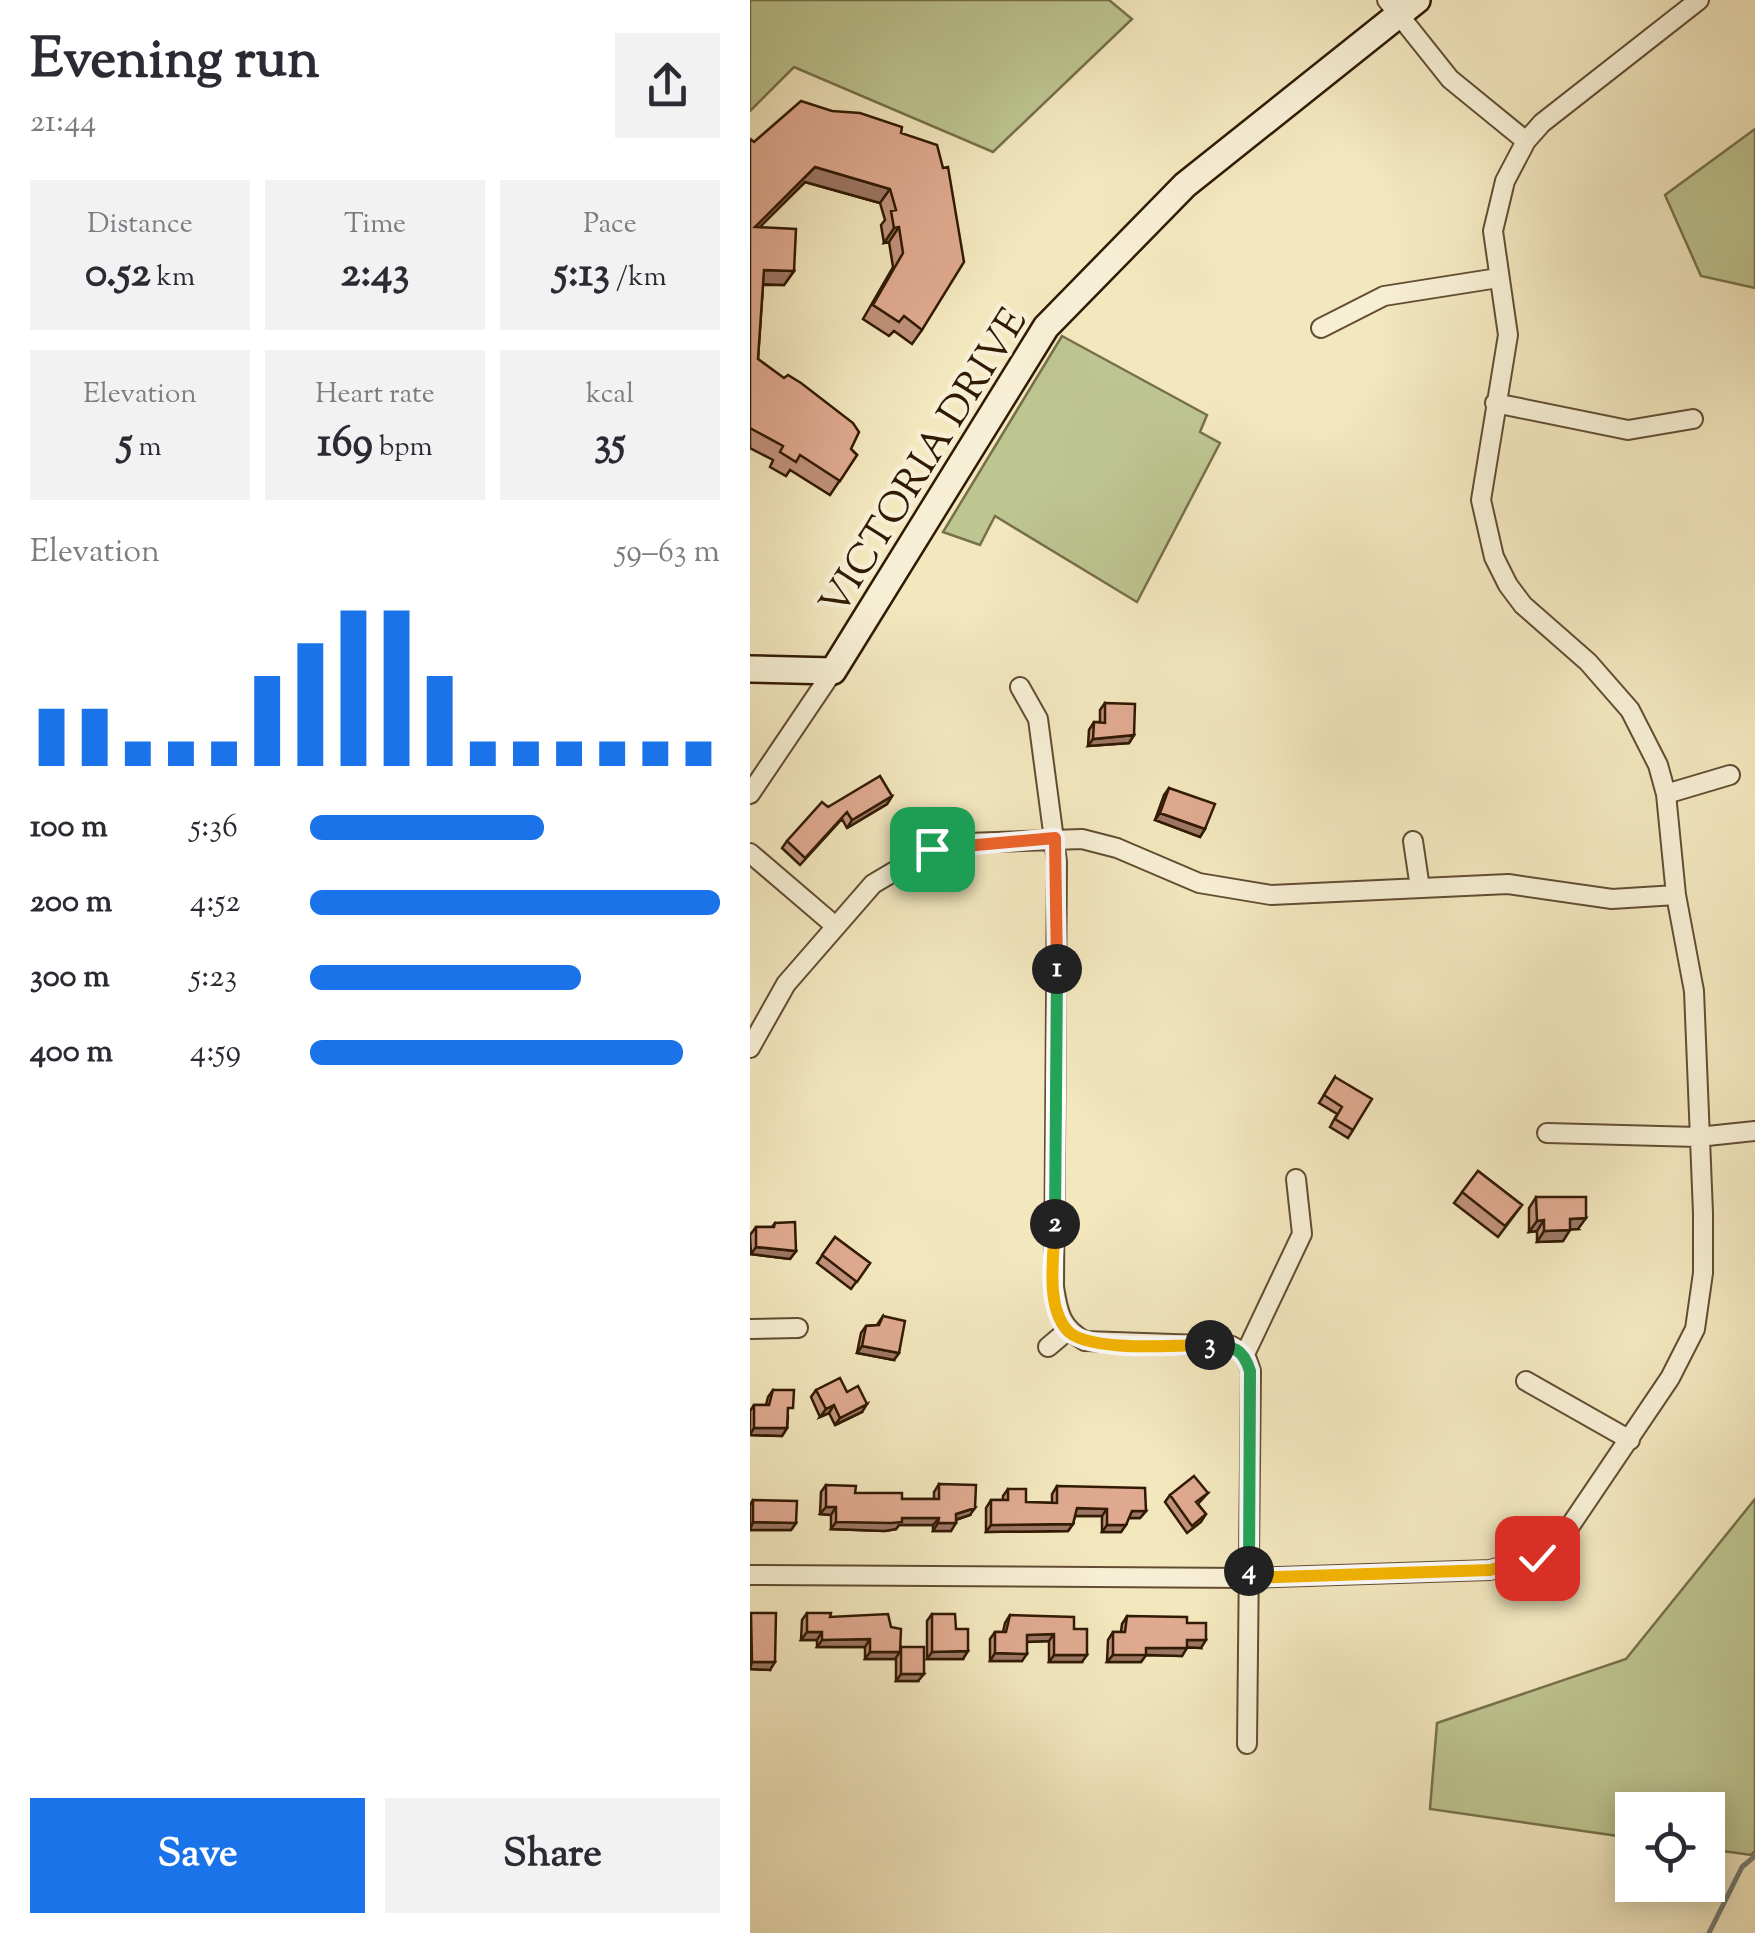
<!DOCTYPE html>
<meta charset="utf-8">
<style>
body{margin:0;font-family:"Sorts Mill Goudy",serif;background:#f2f2f3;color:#2b2b33;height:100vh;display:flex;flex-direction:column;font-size:38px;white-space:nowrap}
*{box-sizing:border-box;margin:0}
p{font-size:32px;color:#7c7c81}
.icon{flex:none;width:55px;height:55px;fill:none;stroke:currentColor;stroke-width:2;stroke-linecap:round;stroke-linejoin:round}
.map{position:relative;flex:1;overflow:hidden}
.side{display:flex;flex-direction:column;background:#fff;width:750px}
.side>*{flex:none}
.fabs{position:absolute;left:865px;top:1792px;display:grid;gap:20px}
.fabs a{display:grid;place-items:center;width:110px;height:110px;border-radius:0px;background:#fff;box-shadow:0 5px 25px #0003;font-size:50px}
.pin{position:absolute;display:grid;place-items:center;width:85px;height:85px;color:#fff;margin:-42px;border-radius:20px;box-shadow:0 5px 15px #0006}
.km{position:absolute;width:50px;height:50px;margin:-25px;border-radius:50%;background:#222;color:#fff;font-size:28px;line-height:50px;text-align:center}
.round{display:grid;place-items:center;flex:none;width:105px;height:105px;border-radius:0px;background:#f2f2f3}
.overview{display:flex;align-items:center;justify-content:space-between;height:170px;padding:0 30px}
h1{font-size:55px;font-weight:700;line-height:75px}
.metrics{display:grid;grid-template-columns:repeat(3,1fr);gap:15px;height:170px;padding:10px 30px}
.metrics div{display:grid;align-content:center;border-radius:0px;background:#f2f2f3;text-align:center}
.metrics b{font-size:42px;font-weight:700}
.metrics small{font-size:28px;font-weight:400}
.metrics p{font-size:28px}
.chart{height:280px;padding:20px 30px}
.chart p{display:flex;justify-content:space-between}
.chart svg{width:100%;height:180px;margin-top:10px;stroke:#1a73e8;stroke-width:6}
.cta{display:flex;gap:20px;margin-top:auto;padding:20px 30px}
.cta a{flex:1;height:115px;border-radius:0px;background:#1a73e8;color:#fff;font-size:40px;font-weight:700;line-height:115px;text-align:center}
.cta a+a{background:#f2f2f3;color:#2b2b33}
ul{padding:0 30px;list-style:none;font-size:32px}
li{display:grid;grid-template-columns:160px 120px 1fr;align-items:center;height:75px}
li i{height:25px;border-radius:12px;background:#1a73e8}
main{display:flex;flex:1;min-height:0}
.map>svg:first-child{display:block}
</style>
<main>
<section class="side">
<div class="overview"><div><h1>Evening run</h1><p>21:44</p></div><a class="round"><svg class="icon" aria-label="share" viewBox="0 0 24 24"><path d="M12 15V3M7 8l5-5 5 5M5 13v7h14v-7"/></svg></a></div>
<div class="metrics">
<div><p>Distance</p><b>0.52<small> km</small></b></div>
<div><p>Time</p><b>2:43</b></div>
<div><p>Pace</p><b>5:13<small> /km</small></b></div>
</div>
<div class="metrics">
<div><p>Elevation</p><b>5<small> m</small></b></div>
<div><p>Heart rate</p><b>169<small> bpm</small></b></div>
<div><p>kcal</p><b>35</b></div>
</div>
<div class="chart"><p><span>Elevation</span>59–63 m</p>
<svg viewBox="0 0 160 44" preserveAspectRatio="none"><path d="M5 44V30M15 44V30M25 44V38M35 44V38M45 44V38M55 44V22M65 44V14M75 44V6M85 44V6M95 44V22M105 44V38M115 44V38M125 44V38M135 44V38M145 44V38M155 44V38"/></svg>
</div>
<ul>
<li><b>100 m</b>5:36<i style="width:57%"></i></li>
<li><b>200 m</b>4:52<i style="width:100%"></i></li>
<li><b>300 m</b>5:23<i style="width:66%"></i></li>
<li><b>400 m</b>4:59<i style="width:91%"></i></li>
</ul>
<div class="cta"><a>Save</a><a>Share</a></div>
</section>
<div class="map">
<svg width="1005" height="1933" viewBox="0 0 1005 1933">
<rect width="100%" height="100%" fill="#f3e7be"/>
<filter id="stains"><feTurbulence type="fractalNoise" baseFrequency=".002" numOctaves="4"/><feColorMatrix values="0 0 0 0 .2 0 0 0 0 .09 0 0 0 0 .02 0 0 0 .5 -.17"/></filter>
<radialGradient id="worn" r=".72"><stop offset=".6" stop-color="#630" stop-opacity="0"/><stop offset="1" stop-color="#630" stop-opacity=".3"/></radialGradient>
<!-- green -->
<path fill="#bdc590" stroke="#77704a" stroke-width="2.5" d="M0,0H359L382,19L243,152L44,67L0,111Z
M1005,129V288L951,276L915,195Z
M312,336L457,415L450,432L470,443L387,602L245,516L230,545L193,532Z
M1005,1499V1851L1001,1855L958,1849V1810H882V1838L680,1809L687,1723L876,1659Z"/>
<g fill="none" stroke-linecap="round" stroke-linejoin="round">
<!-- stream -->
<path stroke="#747c72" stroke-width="5" d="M959,1933L992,1867L1005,1856"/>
<defs>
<path id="street" d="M637,0L700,79L776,141
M571,328L634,296L748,278
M745,403L878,430L943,419
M270,687L288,719L307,862L304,1287C308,1313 311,1328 335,1341L482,1346L495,1354L501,1371L497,1744
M0,794L83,671
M916,794L980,775
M663,841L670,888
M0,853L83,924
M0,1048L36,984L123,884L182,849L216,843L332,839L367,848L449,883L521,895L758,884L862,899L926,895
M797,1133L948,1137L1005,1131
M0,1329L48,1328
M298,1347L317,1331
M495,1354L552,1234L546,1179
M776,1381L880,1440
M0,1575L499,1578L740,1570L787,1557L818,1529L920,1378L945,1329L953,1273V1213L944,991L926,895L916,794L908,765L880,710L838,662L773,605L758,585L744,557L731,500L758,335L743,231L755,181L776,141L792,123L949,0"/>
<path id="secondary" d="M0,669L83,671L296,327L435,185L667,0"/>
</defs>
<!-- street casing -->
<use href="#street" stroke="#624d32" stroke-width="22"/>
<!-- secondary casing -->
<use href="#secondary" stroke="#311a04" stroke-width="30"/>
<!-- street -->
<use href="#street" stroke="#f7efd5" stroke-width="18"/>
<!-- secondary -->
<use href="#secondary" stroke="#f7efd5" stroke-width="25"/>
</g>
<!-- wall -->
<path fill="#c1927c" stroke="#311a04" stroke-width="2.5" d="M151,133L172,330L162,344L144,331L139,336L113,319L143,267L139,242L134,243L131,225L135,220L130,203L55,182L9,227L44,271L34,285H13L8,359L107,455L80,495L40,470L36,476L20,467L23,460L0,448V139L4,142Z
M355,703L384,735L379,743L338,746L339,730L344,722H350V710Z
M419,788L455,829L450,837L405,820L414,795Z
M142,796L137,804L97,828L92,819L50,865L32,848L37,841L78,807Z
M585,1077L603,1130L598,1138L580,1127L587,1114L569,1103Z
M728,1171L772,1205L748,1237L704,1203Z
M786,1197L828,1229H820L813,1241L787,1242V1231L779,1232V1208Z
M25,1223L46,1251L40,1259L1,1254L0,1235L6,1227H22Z
M85,1237L120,1263L101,1289L67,1263Z
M133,1316L144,1360L107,1353L111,1333L116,1326L127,1325Z
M23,1390L38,1416L37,1428L32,1436L0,1435V1411L4,1405H16L18,1397Z
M66,1390L97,1392L112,1412L85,1425L79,1413L70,1417L61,1397Z
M189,1484L220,1515L206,1520L201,1531H183V1525H149L146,1529L135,1531L81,1529V1515L70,1514L71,1492L76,1485L105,1493L152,1499H184V1492Z
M307,1486L396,1511L390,1518H379L371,1532H352V1516H325L323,1524L318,1531L236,1532V1508L241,1500H253V1496L258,1489L276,1502L302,1503V1494Z
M458,1493L448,1504L456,1514L451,1522L437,1533L415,1502L420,1495Z
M3,1500L46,1523L41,1530H0V1505Z
M1,1613L20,1670L0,1669Z
M57,1613L141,1627L168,1681H146V1659H115V1647H67V1640H51L52,1620Z
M182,1614L206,1629L213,1659H177V1621Z
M260,1615L324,1629L332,1662H299V1641L277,1642L272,1661H240V1639L245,1632H253L255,1623Z
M377,1616L437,1623L451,1648L437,1647L432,1656L396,1655L391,1662H357L358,1640L363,1632H371L372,1624Z"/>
<!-- shaded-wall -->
<path fill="#9d7765" stroke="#311a04" stroke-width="2.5" d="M65,167L140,189L130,203L55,182L0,237L5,227Z
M149,227L139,242L134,243L144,228Z
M14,270L44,271L34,285L4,284Z
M384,735L379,743L338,746L343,739Z
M142,796L137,804L97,828L102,820Z
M410,813L455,829L450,837L405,820Z
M836,1218L828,1229L813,1230L820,1219Z
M794,1220L787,1231L779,1232L787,1221Z
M820,1230L813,1241L787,1242L794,1231Z
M6,1247L46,1251L40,1259L1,1254Z
M112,1346L149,1353L144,1360L107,1353Z
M117,1404L112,1412L85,1425L90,1418Z
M84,1405L79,1413L70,1417L76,1409Z
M4,1428H37L32,1436L0,1435Z
M76,1507H86L81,1515L70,1514Z
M225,1508L220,1515L201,1521L206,1514Z
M327,1508L357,1509L352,1516H322Z
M382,1511H396L390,1518H377Z
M152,1518H189L183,1525H149L146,1529L135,1531L81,1529L86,1522Z
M3,1522L46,1523L41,1530H0Z
M188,1523H206L201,1531H183Z
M323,1524L318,1531L236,1532L241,1525Z
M357,1525H376L371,1532H352Z
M57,1632H72L67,1640H51Z
M304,1634L299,1641L272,1642L277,1635Z
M120,1639L115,1647H67L72,1640Z
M437,1640H456L451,1648L432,1647Z
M396,1648H437L432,1656L396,1655L391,1662H357L363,1655Z
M218,1651L213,1659H177L182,1652Z
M120,1652H150L145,1659H115Z
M245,1653L277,1654L272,1661H240Z
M304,1655H337L332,1662H299Z
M2,1662H25L20,1670L0,1669Z
M151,1674H174L168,1681H146Z"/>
<!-- building -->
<path fill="#e0aa90" stroke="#311a04" stroke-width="2.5" d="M51,101L82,111L110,113L152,127L151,133L187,145L193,168L198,167L214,262L172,330L154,316L149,322L123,305L153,253L149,227L144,228L141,211L146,210L140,189L65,167L5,227L46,229L44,271L14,270L8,359L34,378L38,375L51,383L103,423L109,432L101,449L107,455L90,481L50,455L46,462L30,452L33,446L0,428V139L4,142Z
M355,703L385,704L384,735L343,739L344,722L355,723Z
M130,776L142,796L102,820L97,812L55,858L37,841L72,802L78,807Z
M419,788L465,804L455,829L410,813Z
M585,1077L622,1099L603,1130L585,1119L592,1107L574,1095Z
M728,1171L772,1205L755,1226L712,1192Z
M786,1197H836V1218L820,1219V1230L794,1231V1220L787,1221Z
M45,1222L46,1251L6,1247V1227H24L25,1223Z
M85,1237L120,1263L107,1282L72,1255Z
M133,1316L155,1321L149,1353L112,1346L116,1326L129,1325Z
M90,1378L97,1392L108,1386L117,1404L90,1418L84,1405L76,1409L66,1390Z
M23,1390H44L43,1408H38L37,1428H4V1405H19Z
M444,1476L458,1493L446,1502L456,1514L442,1526L420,1495Z
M189,1484L226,1485L225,1508L206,1514V1523H188L189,1518H152V1522L141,1523L86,1522V1507H76V1485L106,1486L105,1493H152V1499H189Z
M307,1486L395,1488L396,1511H382L376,1525H357V1509L327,1508L323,1524L241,1525V1500H258V1489H276V1502L307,1503Z
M3,1500L47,1501L46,1523L3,1522Z
M1,1613H26L25,1662H2Z
M57,1613H81L80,1617L138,1614L141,1627L151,1629L150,1652H120V1639L72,1640V1632H57Z
M182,1614H205L206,1629H218V1651L182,1652Z
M260,1615L324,1617V1629H337V1655H304V1634L277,1635V1654L245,1653V1632H256Z
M377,1616L437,1617V1623H456V1640H437V1648H396V1655H363V1632H375Z
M151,1647H174V1674H151Z"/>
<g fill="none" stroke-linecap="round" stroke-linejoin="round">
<defs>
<path id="split-1" d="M182,849L305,838L307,969"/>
<path id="split-2" d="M305,1224L307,969"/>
<path id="split-3" d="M305,1224C304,1255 295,1305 317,1330C336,1353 430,1345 460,1345"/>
<path id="split-4" d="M460,1345C483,1346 493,1348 500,1371L499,1571"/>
<path id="split-5" d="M499,1571L498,1578L740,1570L787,1558"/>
</defs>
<!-- split-1 casing -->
<use href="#split-1" stroke="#fff" stroke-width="20"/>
<!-- split-2 casing -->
<use href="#split-2" stroke="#fff" stroke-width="20"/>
<!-- split-3 casing -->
<use href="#split-3" stroke="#fff" stroke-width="20"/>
<!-- split-4 casing -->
<use href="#split-4" stroke="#fff" stroke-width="20"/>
<!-- split-5 casing -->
<use href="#split-5" stroke="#fff" stroke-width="20"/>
<!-- split-1 -->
<use href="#split-1" stroke="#f0652b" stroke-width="12"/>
<!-- split-2 -->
<use href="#split-2" stroke="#22a559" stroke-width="12"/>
<!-- split-3 -->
<use href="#split-3" stroke="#f5b400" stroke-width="12"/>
<!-- split-4 -->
<use href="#split-4" stroke="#22a559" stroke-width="12"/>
<!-- split-5 -->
<use href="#split-5" stroke="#f5b400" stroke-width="12"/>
</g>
<g text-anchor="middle" stroke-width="9" stroke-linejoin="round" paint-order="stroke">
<!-- street labels -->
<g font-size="40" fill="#311a04" stroke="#f7efd5">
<text transform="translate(172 461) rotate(-58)" y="14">VICTORIA DRIVE</text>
</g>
</g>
<rect width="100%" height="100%" filter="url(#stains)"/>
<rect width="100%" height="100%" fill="url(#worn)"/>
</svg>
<div class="fabs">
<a><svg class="icon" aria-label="locate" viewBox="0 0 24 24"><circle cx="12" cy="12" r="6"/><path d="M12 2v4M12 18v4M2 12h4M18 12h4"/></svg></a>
</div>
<div class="pin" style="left:182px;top:849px;background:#1e9e55"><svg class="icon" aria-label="arrive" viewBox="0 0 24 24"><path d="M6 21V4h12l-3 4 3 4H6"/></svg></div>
<div class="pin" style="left:787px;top:1558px;background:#d93025"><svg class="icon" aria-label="check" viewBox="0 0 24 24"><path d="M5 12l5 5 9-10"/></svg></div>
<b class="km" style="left:307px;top:969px">1</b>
<b class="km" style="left:305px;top:1224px">2</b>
<b class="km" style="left:460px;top:1345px">3</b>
<b class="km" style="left:499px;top:1571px">4</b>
</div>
</main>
